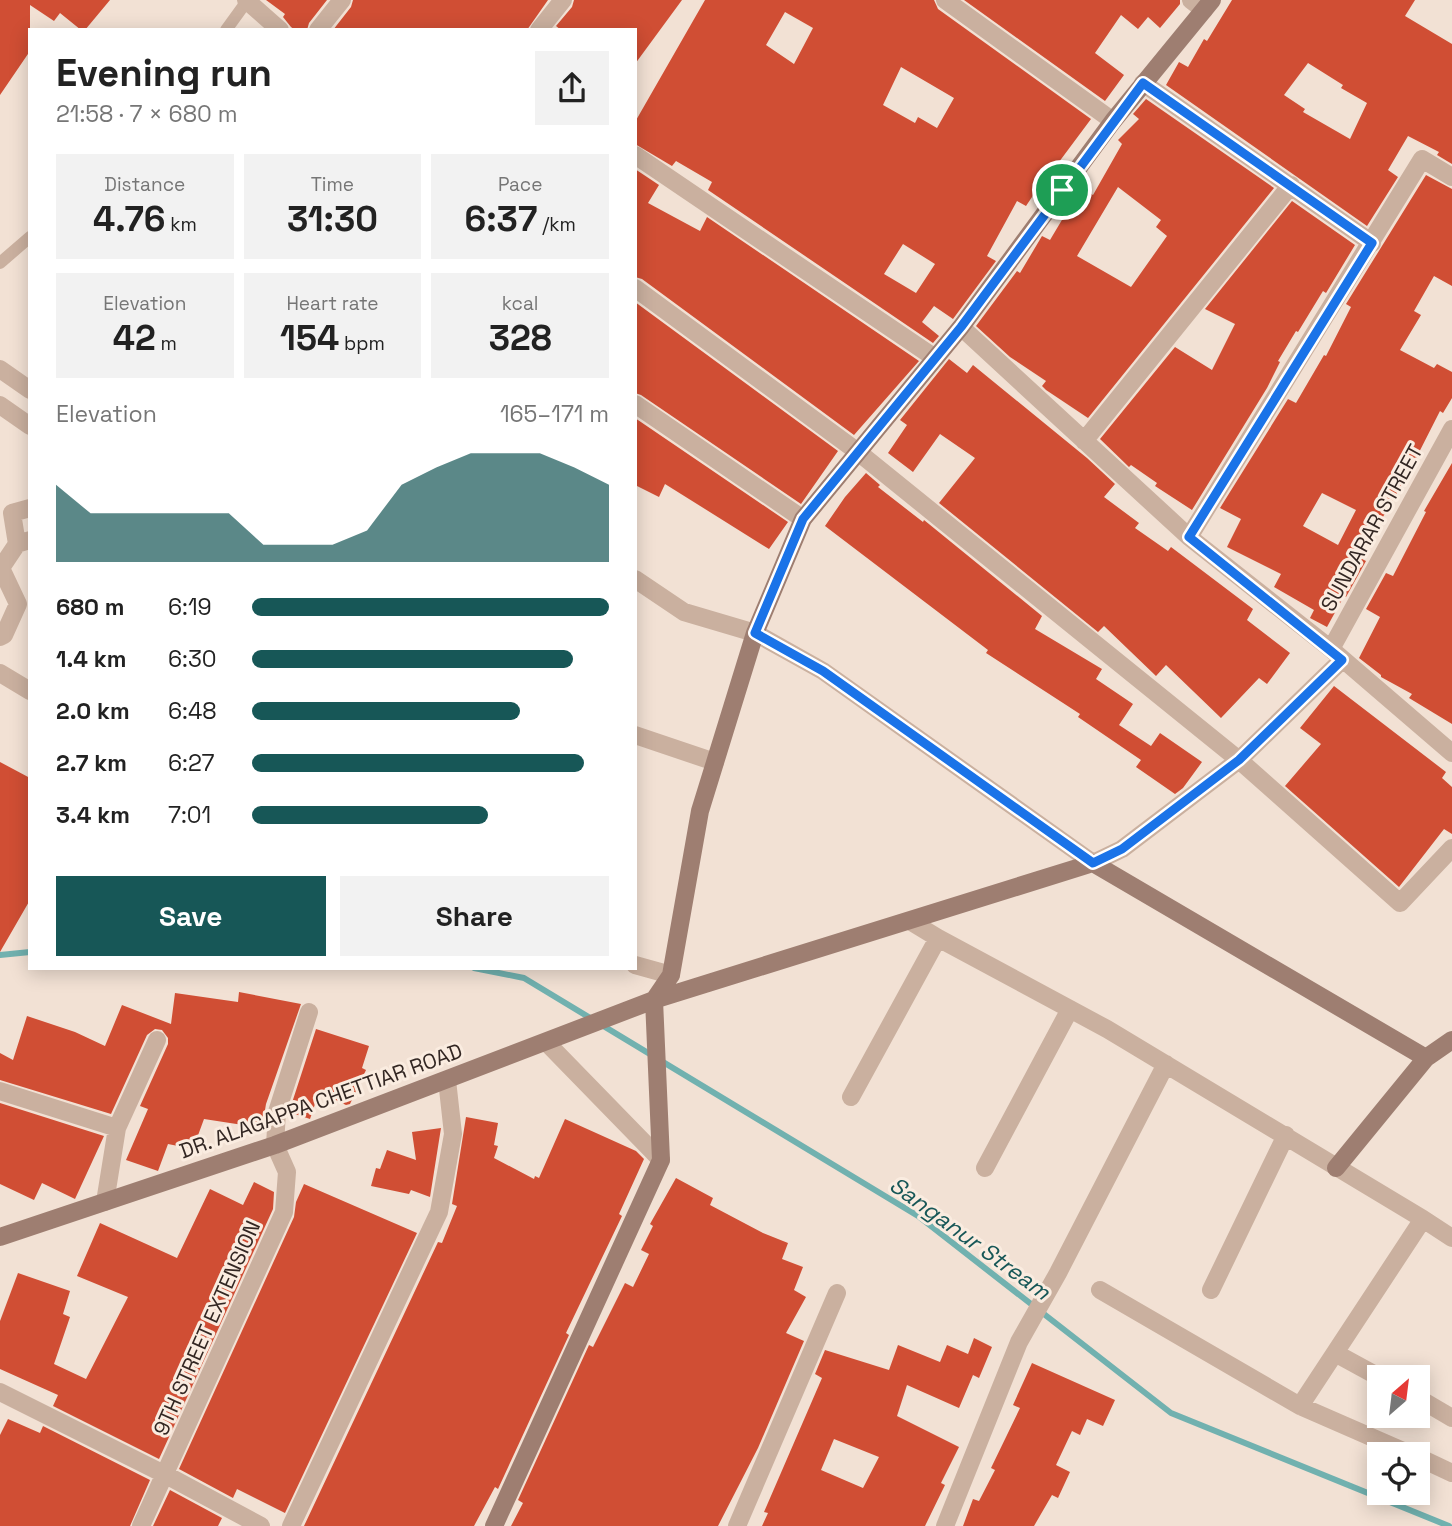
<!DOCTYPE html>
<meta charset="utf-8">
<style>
body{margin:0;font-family:"Space Grotesk",sans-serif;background:#f2f2f2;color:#222;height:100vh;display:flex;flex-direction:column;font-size:26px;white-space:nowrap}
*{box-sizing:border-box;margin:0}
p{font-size:23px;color:#767676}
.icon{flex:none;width:38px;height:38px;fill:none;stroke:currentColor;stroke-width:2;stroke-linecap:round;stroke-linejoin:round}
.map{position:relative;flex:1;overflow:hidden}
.side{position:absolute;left:28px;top:28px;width:609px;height:942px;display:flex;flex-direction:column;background:#fff;border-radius:0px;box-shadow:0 4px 18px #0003}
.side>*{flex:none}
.needle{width:46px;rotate:28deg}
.fabs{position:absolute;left:1367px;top:1365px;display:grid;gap:14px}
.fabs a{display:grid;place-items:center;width:63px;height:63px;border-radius:0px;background:#fff;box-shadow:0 4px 18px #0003;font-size:35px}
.pin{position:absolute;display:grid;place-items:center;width:60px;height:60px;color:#fff;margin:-30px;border:4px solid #fff;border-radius:50%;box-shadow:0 2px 7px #0007}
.round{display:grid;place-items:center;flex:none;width:74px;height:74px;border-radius:0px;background:#f2f2f2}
.headline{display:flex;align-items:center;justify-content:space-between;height:119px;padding:0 28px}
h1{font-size:38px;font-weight:600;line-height:52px}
.metrics{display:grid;grid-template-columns:repeat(3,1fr);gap:10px;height:119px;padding:7px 28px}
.metrics div{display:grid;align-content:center;border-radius:0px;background:#f2f2f2;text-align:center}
.metrics b{font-size:35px;font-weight:600}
.metrics small{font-size:19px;font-weight:400}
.metrics p{font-size:19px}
.chart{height:196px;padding:14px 28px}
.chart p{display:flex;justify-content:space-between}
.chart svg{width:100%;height:126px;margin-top:7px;fill:#175757;opacity:.7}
.cta{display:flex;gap:14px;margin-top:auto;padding:14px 28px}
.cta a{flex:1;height:80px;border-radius:0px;background:#175757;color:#fff;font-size:28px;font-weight:600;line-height:80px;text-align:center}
.cta a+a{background:#f2f2f2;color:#222}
ul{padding:0 28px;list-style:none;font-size:23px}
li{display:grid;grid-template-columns:112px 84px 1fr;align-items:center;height:52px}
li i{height:18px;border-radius:9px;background:#175757}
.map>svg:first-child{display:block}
</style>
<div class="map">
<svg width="1452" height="1526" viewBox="0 0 1452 1526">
<rect width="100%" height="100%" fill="#f2e1d4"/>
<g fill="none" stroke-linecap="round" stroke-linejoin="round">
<!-- stream -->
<path stroke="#71b1af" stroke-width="6" d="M0,955L30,952
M474,968L524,978L918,1216L1171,1413L1449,1526"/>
</g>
<!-- building -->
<path fill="#d04e34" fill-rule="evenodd" d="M0,0H110L85,30H81L60,13L54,21L30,5V51L0,95Z
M266,0H327L309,23L307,30H295L291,27L283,17L285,14Z
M353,0H548L527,30H333L351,7Z
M574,0H682L635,64V30H561L556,26L572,7Z
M705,0H934L938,9L1091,119L1056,166L1054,164L1026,206L1017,201L987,256L996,261L953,319L934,306L922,322L939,336L933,343L708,190L712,182L676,161L672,166L635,144V122ZM785,12L813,28L794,64L766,45ZM901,67L954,98L937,128L918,117L915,123L883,105ZM903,244L935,264L916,293L884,274Z
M964,0H1180V4L1160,28L1148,17L1138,29L1121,15L1095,53L1124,75L1105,101Z
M1232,0H1415L1405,16L1452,44V164L1437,155L1439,152L1408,136L1388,170L1398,177L1367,226L1166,85L1179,62L1188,67L1204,39L1207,41ZM1308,63L1343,85L1341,88L1367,103L1350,139L1303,112L1305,109L1284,95Z
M1146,99L1274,188L1088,418L1046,390L1042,386L1046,381L1010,357L976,326L1017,271L1020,273L1042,236L1050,240L1081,188L1093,195L1122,144L1118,140L1139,119L1133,114ZM1118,187L1161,220L1156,227L1167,236L1131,287L1077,256Z
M635,169L659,185L648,203L700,231L707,217L919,361L854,435L642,279L635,277Z
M1426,175L1452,189V286L1434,276L1414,311L1421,315L1400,350L1434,368L1437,364L1452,372V398L1443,413L1440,411L1407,476L1380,522L1378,521L1360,558L1366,561L1346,597L1344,596L1327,627L1310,618L1314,610L1274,587L1281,574L1227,547L1241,519L1220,508L1288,399L1296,403L1324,355L1326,356L1351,307L1346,304ZM1322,493L1356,510L1338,545L1303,526Z
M1292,201L1355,245L1326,293L1323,291L1298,332L1296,331L1278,361L1280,362L1267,388L1192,510L1155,486L1157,483L1131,465L1129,467L1100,439L1175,347L1212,370L1235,324L1205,309Z
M635,302L838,451L801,504L641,395L635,393Z
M949,359L967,373L973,365L1087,458L1115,484L1104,497L1139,523L1135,528L1168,551L1171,547L1253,609L1247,620L1290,653L1267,684L1259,678L1221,718L1166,665L1156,676L1104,626L1098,632L939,503L975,458L940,434L913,472L888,453L907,425L900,420Z
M635,418L788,522L769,549L665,484L659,497L635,485Z
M1452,463V724L1409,698L1412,694L1381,677V675L1359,658L1380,617L1366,609L1386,573L1393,576L1426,512L1424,511Z
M866,473L880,485L878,487L923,522L924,520L1042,616L1035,629L1102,669L1096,679L1133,704L1119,725L1151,746L1160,733L1202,762L1183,788L1175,794L1136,767L1141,760L1078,717L1080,714L986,653L988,650L825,526L845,497Z
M1334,686L1446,772L1442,778L1452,787V834L1444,829L1399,887L1285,786L1321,744L1300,728Z
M0,762L30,778V900L0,952Z
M239,992L301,1004L266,1104L262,1128L204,1119L193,1149L168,1144L158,1171L126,1160L148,1109L140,1106L168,1044V1038L162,1030L155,1029L147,1035L111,1114L0,1080V1053L13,1060L27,1016L75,1032L105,1046L122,1005L171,1024L175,993L238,1002Z
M316,1029L369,1046L362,1068L366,1070L350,1104L346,1105L319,1092L310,1119L289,1112Z
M0,1103L104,1136L75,1199L42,1183L34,1200L0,1184Z
M466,1117L498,1123L494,1145L498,1146L494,1158L534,1179L535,1176L539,1178L565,1119L636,1151L644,1159L619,1214L622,1216L566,1333L569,1335L498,1489L495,1487L474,1526H304L438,1242L442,1243L457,1206L452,1204Z
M441,1128L430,1197L411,1190L409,1194L371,1186L376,1168L380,1169L387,1150L416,1160L412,1132Z
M676,1178L713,1198L710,1205L763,1233L788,1243L782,1259L803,1267L794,1290L806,1297L786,1333L804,1341L758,1448L718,1526H511L523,1503L518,1500L589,1345L593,1347L625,1283L633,1287L649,1254L641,1250L653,1226L650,1224Z
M254,1182L274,1192L273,1209L159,1459L53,1406L58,1395L0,1369V1321L18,1273L70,1291L63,1314L70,1317L54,1364L86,1379L128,1297L77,1276L100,1223L177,1258L210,1189L243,1205Z
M304,1184L417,1233L285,1513L237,1489L233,1498L179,1469L294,1217L296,1202Z
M974,1338L992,1347L979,1378L973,1375L959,1408L907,1385L897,1416L959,1447L941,1483L945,1485L925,1526H762L768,1513L764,1512L822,1378L815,1374L825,1350L889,1370L898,1345L940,1362L947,1345L968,1354ZM834,1439L879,1457L863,1488L821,1470Z
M1032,1363L1115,1400L1103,1426L1087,1419L1080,1435L1072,1431L1056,1465L1070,1472L1058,1498L1052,1495L1034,1526H963L973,1499L979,1501L995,1470L991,1468L1020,1408L1013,1405Z
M8,1419L40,1433L43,1426L150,1480L130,1526H0V1435Z
M170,1490L222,1518L218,1526H153Z"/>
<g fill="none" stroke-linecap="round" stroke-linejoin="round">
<!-- lane -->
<path stroke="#cab09f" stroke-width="12" d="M226,30L247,1
M0,263L30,237"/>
<!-- street -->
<path stroke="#cab09f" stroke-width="18" d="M246,0L280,30
M945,0L1113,121
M1191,0L1204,10
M318,30L342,0
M539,30L563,0
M1143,83L1372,243
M635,155L935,358
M635,288L858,452L1239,760L1400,903L1452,848
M961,327L1189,537L1331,649L1452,753
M0,369L30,390
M635,404L803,519
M0,405L30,426
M1084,441L1291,185
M1189,537L1422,159L1452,177
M17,544L12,513L30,508
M635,579L684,612L755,633L823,671L1093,863L1122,849L1239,760L1342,660
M0,637L4,635L18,604L1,568L17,544L30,540
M1331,649L1452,429
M0,673L30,691
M635,735L715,762
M938,938L1107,1029L1423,1219L1300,1406
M635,965L671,975
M547,1043L661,1160
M0,1091L117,1128
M851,1097L938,938L910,921
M985,1168L1070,1009
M105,1202L117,1128L157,1040
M1423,1219L1452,1238
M1100,1290L1300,1406L1410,1454
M1211,1290L1286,1135
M1335,1353L1379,1377
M0,1392L166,1475L261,1526
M1418,1398L1452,1418
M1418,1457L1452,1473
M141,1526L284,1212L287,1172L275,1145L277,1112L309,1012
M291,1526L439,1212L453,1134L447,1080
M737,1526L837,1293
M945,1526L1019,1342L1058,1273L1166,1064"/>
<!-- secondary -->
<path stroke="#9e7e71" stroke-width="18" d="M1336,1168L1426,1058L1452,1040
M0,1237L275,1145L654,1000L1093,863L1426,1058
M494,1526L661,1160L654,1000L671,975L700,811L755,633L803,519L961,327L1113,121L1212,0"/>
</g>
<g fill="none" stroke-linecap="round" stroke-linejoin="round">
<defs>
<path id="route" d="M1143,83L1372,243L1189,537L1342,660L1239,760L1122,849L1093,863L823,671L755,633L803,519L961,327Z"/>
</defs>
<!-- route casing -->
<use href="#route" stroke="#fff" stroke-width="14"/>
<!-- route -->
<use href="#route" stroke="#1a73e8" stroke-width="9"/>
</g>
<g text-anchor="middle" stroke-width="6" stroke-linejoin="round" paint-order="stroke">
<!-- street labels -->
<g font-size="21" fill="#332723" stroke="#faece0">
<text transform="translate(1372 528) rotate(-61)" y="7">SUNDARAR STREET</text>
<text transform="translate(321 1101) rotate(-20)" y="7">DR. ALAGAPPA CHETTIAR ROAD</text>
<text transform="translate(207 1328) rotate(-66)" y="7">9TH STREET EXTENSION</text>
</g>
<!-- water labels -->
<g font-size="23" font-style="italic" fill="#175757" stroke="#faece0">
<text transform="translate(970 1238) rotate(36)" y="8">Sanganur Stream</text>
</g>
</g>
</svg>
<div class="fabs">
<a><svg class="needle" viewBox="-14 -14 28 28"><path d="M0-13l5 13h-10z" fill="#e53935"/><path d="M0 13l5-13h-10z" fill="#767676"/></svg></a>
<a><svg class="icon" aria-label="locate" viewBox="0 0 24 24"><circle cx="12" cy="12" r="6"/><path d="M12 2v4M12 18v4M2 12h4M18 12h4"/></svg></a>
</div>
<div class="pin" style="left:1062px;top:190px;background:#1e9e55"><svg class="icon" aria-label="arrive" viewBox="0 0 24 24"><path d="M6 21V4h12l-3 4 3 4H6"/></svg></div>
<section class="side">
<div class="headline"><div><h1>Evening run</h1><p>21:58 · 7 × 680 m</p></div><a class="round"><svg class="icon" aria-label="share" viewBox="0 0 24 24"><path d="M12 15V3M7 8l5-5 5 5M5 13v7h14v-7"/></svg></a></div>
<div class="metrics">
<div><p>Distance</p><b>4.76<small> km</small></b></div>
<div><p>Time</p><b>31:30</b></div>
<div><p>Pace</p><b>6:37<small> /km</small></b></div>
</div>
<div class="metrics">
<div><p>Elevation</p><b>42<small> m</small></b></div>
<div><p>Heart rate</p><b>154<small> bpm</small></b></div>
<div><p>kcal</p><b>328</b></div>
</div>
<div class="chart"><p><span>Elevation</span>165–171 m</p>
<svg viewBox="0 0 160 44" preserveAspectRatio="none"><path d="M0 44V17L10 27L20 27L30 27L40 27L50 27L60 38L70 38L80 38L90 33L100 17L110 11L120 6L130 6L140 6L150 11L160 17V44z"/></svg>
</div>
<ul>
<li><b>680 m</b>6:19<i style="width:100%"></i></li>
<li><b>1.4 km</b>6:30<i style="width:90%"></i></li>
<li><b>2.0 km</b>6:48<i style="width:75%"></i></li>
<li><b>2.7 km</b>6:27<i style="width:93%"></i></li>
<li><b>3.4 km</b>7:01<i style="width:66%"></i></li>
</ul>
<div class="cta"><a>Save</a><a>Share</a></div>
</section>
</div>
